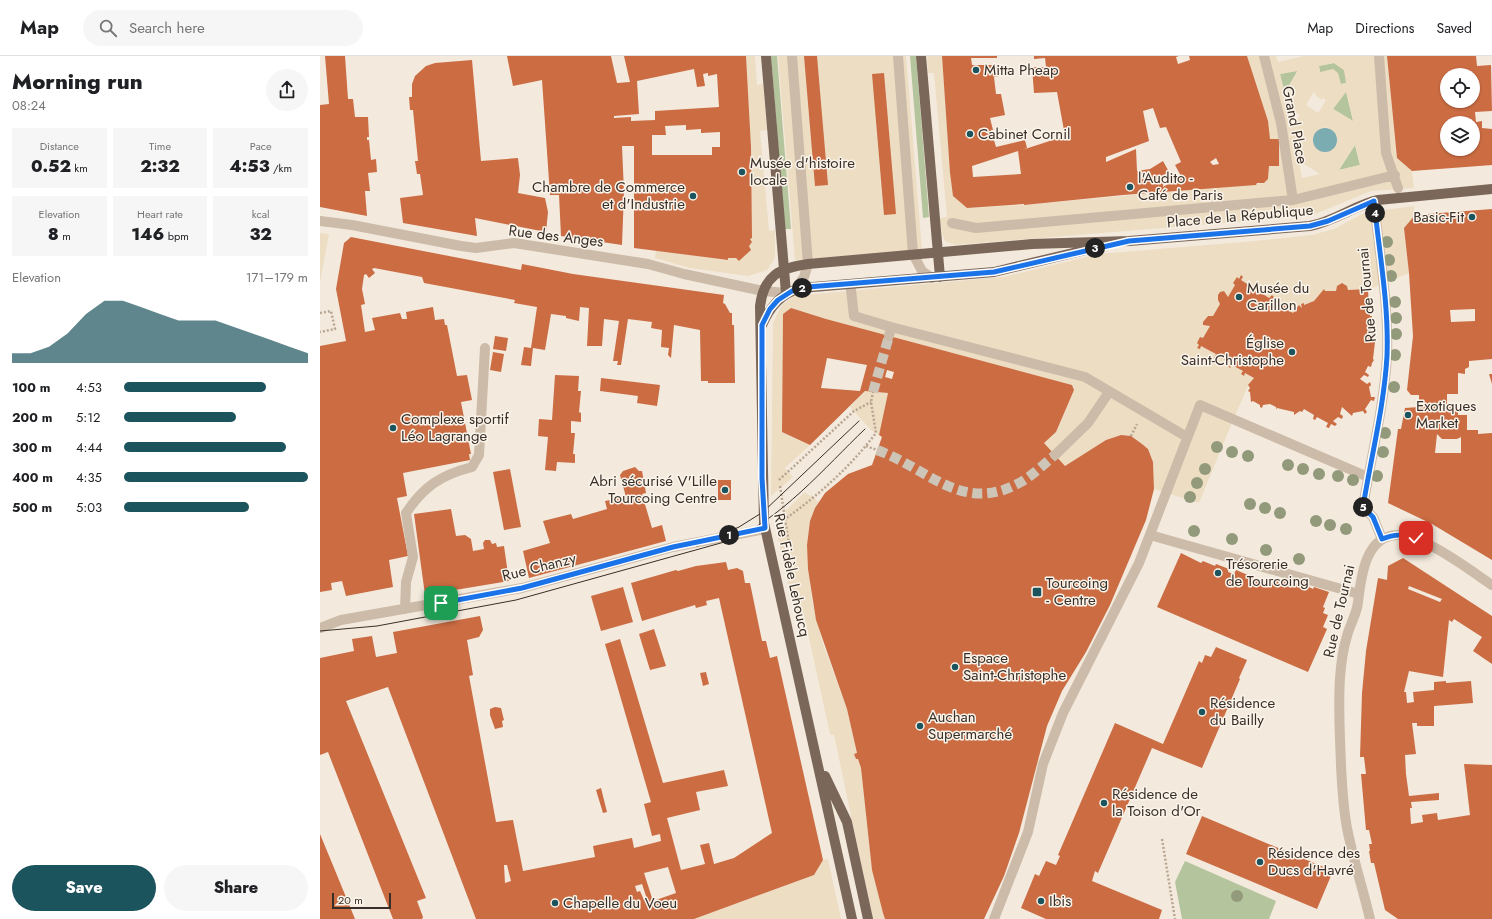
<!DOCTYPE html>
<meta charset="utf-8">
<style>
body{margin:0;font-family:Jost,sans-serif;background:#f6f6f6;color:#202124;height:100vh;display:flex;flex-direction:column;font-size:15px;white-space:nowrap}
*{box-sizing:border-box;margin:0}
p{font-size:13px;color:#757577}
.icon{flex:none;width:22px;height:22px;fill:none;stroke:currentColor;stroke-width:2;stroke-linecap:round;stroke-linejoin:round}
.map{position:relative;flex:1;overflow:hidden}
.side{display:flex;flex-direction:column;background:#fff;width:320px}
.side>*{flex:none}
.tools{position:absolute;left:1120px;top:12px;display:grid;gap:8px}
.tools a{display:grid;place-items:center;width:40px;height:40px;border-radius:50%;background:#fff;box-shadow:0 1px 3px #0004;font-size:20px}
.scale{position:absolute;left:12px;bottom:10px;width:59px;box-sizing:border-box;padding-left:4px;border:2px solid #392f28;border-top:0;font-size:11px;line-height:14px;white-space:nowrap;color:#392f28;-webkit-text-stroke:3px #fbf4ea;paint-order:stroke}
.pin{position:absolute;display:grid;place-items:center;width:34px;height:34px;color:#fff;margin:-17px;border-radius:8px;box-shadow:0 2px 6px #0006}
.km{position:absolute;width:20px;height:20px;margin:-10px;border-radius:50%;background:#222;color:#fff;font-size:11px;line-height:20px;text-align:center}
.round{display:grid;place-items:center;flex:none;width:42px;height:42px;border-radius:21px;background:#f6f6f6}
.headline{display:flex;align-items:center;justify-content:space-between;height:68px;padding:0 12px}
h1{font-size:22px;font-weight:800;line-height:30px}
.figures{display:grid;grid-template-columns:repeat(3,1fr);gap:6px;height:68px;padding:4px 12px}
.figures div{display:grid;align-content:center;border-radius:0px;background:#f6f6f6;text-align:center}
.figures b{font-size:17px;font-weight:800}
.figures small{font-size:11px;font-weight:400}
.figures p{font-size:11px}
.chart{height:112px;padding:8px 12px}
.chart p{display:flex;justify-content:space-between}
.chart svg{width:100%;height:72px;margin-top:4px;fill:#1c545d;opacity:.7}
.primary-button{display:flex;gap:8px;margin-top:auto;padding:8px 12px}
.primary-button a{flex:1;height:46px;border-radius:24px;background:#1c545d;color:#fff;font-size:16px;font-weight:800;line-height:46px;text-align:center}
.primary-button a+a{background:#f6f6f6;color:#202124}
ul{padding:0 12px;list-style:none;font-size:13px}
li{display:grid;grid-template-columns:64px 48px 1fr;align-items:center;height:30px}
li i{height:10px;border-radius:5px;background:#1c545d}
header{display:flex;align-items:center;gap:24px;box-sizing:border-box;height:56px;padding:0 20px;background:#fff;border-bottom:1px solid #e0e0e0}
header strong{font-size:19px}
nav{display:flex;gap:22px;margin-inline-start:auto;font-size:14px}
.search{width:280px;height:36px;background:#f6f6f6;display:flex;align-items:center;gap:10px;box-sizing:border-box;padding:0 14px;border-radius:22px;color:#757577;font-size:15px}
main{display:flex;flex:1;min-height:0}
.map>svg:first-child{display:block}
</style>
<header>
<strong>Map</strong>
<div class="search"><svg class="icon" aria-label="search" viewBox="0 0 24 24"><circle cx="10" cy="10" r="6"/><path d="M15 15l6 6"/></svg>Search here</div>
<nav><a>Map</a><a>Directions</a><a>Saved</a></nav>
</header>
<main>
<section class="side">
<div class="headline"><div><h1>Morning run</h1><p>08:24</p></div><a class="round"><svg class="icon" aria-label="share" viewBox="0 0 24 24"><path d="M12 15V3M7 8l5-5 5 5M5 13v7h14v-7"/></svg></a></div>
<div class="figures">
<div><p>Distance</p><b>0.52<small> km</small></b></div>
<div><p>Time</p><b>2:32</b></div>
<div><p>Pace</p><b>4:53<small> /km</small></b></div>
</div>
<div class="figures">
<div><p>Elevation</p><b>8<small> m</small></b></div>
<div><p>Heart rate</p><b>146<small> bpm</small></b></div>
<div><p>kcal</p><b>32</b></div>
</div>
<div class="chart"><p><span>Elevation</span>171–179 m</p>
<svg viewBox="0 0 160 44" preserveAspectRatio="none"><path d="M0 44V38L10 38L20 34L30 26L40 14L50 6L60 6L70 10L80 14L90 18L100 18L110 18L120 22L130 26L140 30L150 34L160 38V44z"/></svg>
</div>
<ul>
<li><b>100 m</b>4:53<i style="width:77%"></i></li>
<li><b>200 m</b>5:12<i style="width:61%"></i></li>
<li><b>300 m</b>4:44<i style="width:88%"></i></li>
<li><b>400 m</b>4:35<i style="width:100%"></i></li>
<li><b>500 m</b>5:03<i style="width:68%"></i></li>
</ul>
<div class="primary-button"><a>Save</a><a>Share</a></div>
</section>
<div class="map">
<svg width="1172" height="863" viewBox="0 0 1172 863">
<rect width="100%" height="100%" fill="#f3eadd"/>
<!-- green -->
<path fill="#b4c49c" d="M451,0H457L471,173H465Z
M590,0H596L609,161L603,162Z
M1014,7L1024,14L1027,27L1021,28L1000,16L999,10Z
M978,14L964,38L960,18Z
M1026,35L1033,65L1013,53Z
M1035,89L1040,109L1019,114Z
M865,805L956,845L949,863H862L855,826Z"/>
<!-- plaza -->
<path fill="#ecddc3" fill-rule="evenodd" d="M426,0H435L437,29L443,28L447,74L440,75L449,175L455,174V202L447,214L428,220L370,212L335,202L336,193L389,202L408,204V202H416L419,205L431,194L429,190L432,186L430,183L432,182L431,91Z
M458,0H586L602,194L475,204Z
M607,0H622L630,117L633,140L647,152L704,149L944,127L948,123L949,110H959V83H950L927,0H956L958,6L984,0H1067L1077,102L1092,115L1094,132L1051,135L995,158L975,161L635,189L625,185L622,177L620,162L627,161L614,17H608ZM1014,7L1024,14L1026,27L1021,28L1018,17L1013,13L1000,16L999,10ZM978,15L965,37L960,18ZM994,36L996,37L995,39L1002,44L1003,42L1006,44L998,57L986,49ZM1026,36L1033,64V65L1013,53ZM968,53L980,59L972,72ZM1006,71L1015,77L993,87V80ZM1035,89L1040,109L1019,114V113ZM979,105L1000,118L982,122Z
M1094,150L1095,159L1084,172L1089,217L1050,233L1046,231V233L1028,234L1027,230L1022,227L1017,230L1016,235H1005L1004,233L994,245L984,249L983,247L981,248L982,252L979,250L973,257L965,252L967,250L964,248L963,250L952,244L954,241L952,239L949,242L937,234L939,231L937,230L935,233L921,224L923,221L921,219L919,223L917,222L913,227L915,229L908,241L904,235L900,236L898,243L900,248L893,260H888L883,266V269L890,270L879,289L880,293L881,290L896,298L894,302L896,303L898,300L910,307V312L912,309L923,315L922,319L924,320L925,317L934,322L928,330L913,364L879,447L834,433L833,406L831,400L822,388L811,380L801,379L786,384L745,410L724,387L736,376L754,334L752,329L506,263L471,252L463,258L462,376L490,389L465,412L473,421L451,440L453,267L461,250L474,240L683,221L779,198L935,185L992,179L1014,173L1044,157Z
M0,177L9,178L0,226Z
M545,335L568,337L559,379L551,374L530,351Z
M485,436L490,440L492,439L498,446L490,465L487,489L492,546L503,588L527,653L537,697L534,698L536,703H538L541,712L552,814L565,863H553L514,679L510,678L484,559L474,554L459,487L455,465Z
M508,803L521,863H374L494,819L503,804Z"/>
<!-- water -->
<path fill="#7aacb2" d="M993 84a12 12 0 1 1 24 0a12 12 0 1 1-24 0Z"/>
<!-- building -->
<path fill="#cb6c43" fill-rule="evenodd" d="M5,0H25L28,43H33L35,61H48L49,81H47V84H49L51,104L56,103L57,116L48,117L50,135H45L47,160L0,151V49L9,48Z
M187,0H291L297,27L310,26L304,0H426L431,91L432,182L430,183L432,186L429,190L431,194L419,205L416,202H408V204L314,192V90H302L304,136L302,189L241,180L239,139H230L222,24L193,30ZM374,13L377,31L385,30L383,18L388,17V20L397,18L399,51L335,55V64L311,65V61L294,62V60L319,58L317,25ZM366,69V74L381,73V77L400,76V91H392V99H332V79H346L345,70Z
M484,0H497L508,129L495,130Z
M622,0H677V2H651L652,9H684L689,12V15L682,16L680,20L674,21L676,38H681L685,59L670,62L673,74H671L676,91L705,84L707,92L702,94L745,80L737,36L714,37L712,11H726L725,2L714,3V0H859L856,1L858,8L870,4L869,0H927L948,65L950,83H959V110H949L948,123L944,127H937L936,129L803,139L704,149V148L647,152L633,140L630,117ZM833,52L840,72L846,71L861,106L855,109L861,120L843,131L844,119L849,116L843,105L830,113L817,115L816,93L786,106V101L829,85L823,55ZM698,95L701,118L653,121L652,110ZM896,102L899,108L893,109L890,106Z
M1067,0H1156L1157,10L1171,9L1172,55L1155,56L1156,66L1162,65V72L1172,73V109L1092,115L1077,102ZM1127,19H1153V45H1127ZM1127,67H1153L1155,84H1153V93H1127V85H1122V78H1127Z
M152,4L161,105L198,102L200,119L198,137L225,142L228,156L226,176L155,162L157,180L83,167L80,142L103,139L100,118H97L95,105H98L93,54H90L89,41H92V28L95,20L106,10L115,7Z
M564,17L576,158L564,159L552,18Z
M1172,153V303L1149,305V311L1145,313V318L1138,317V338H1127V351H1138V359H1147V374H1158V378L1172,377V504L1112,468L1068,447L1078,373H1081L1085,352L1099,351V339H1091L1087,334L1093,280L1089,217L1084,172L1095,159ZM1155,253V265L1131,266L1130,254ZM1117,378L1122,383H1137L1141,381V397H1115Z
M31,181L201,214L202,208L253,218L404,239L403,247L405,248L410,257H412V269H414L415,327H388V325H381L380,274L354,269L351,302L348,299L349,292L341,291L342,274L331,272L332,266L308,263L301,309H297L298,305H293L299,265L284,263L282,290H267L269,252L260,251L259,265L246,262V260L231,258L225,294L213,292L211,310L201,309L204,291L211,292L217,251L194,247L195,244L104,227L102,221L54,212L52,213L55,217L49,222L46,218L44,219L42,233L45,248L41,249L45,276L55,274L52,262L80,257L82,263H87L86,256L113,251L115,264L124,263L125,269H127L137,320L147,319L152,344L141,346L151,398H149L150,404L83,417L87,440L77,442L88,500L69,504L73,531L26,540L22,525L11,527L12,534L0,536V290L26,285L16,233L24,187Z
M921,219L923,221L921,224L935,233L937,230L940,231L937,234L949,242L952,239L954,241L952,244L963,250L964,248L967,249L965,252L973,257L979,249L982,252L981,248L984,247V249L994,245L1004,233L1005,235H1016L1017,230L1022,227L1027,230L1028,234L1046,233V231L1050,233V235H1048L1050,260H1052V262L1050,263L1051,279L1053,278V280H1051V284L1055,286L1053,303L1054,304L1052,307L1051,311L1048,310L1045,316L1049,319L1048,321L1044,319L1040,323L1047,328L1050,326L1051,329L1049,331L1051,341H1055L1054,345L1051,344L1045,353L1047,356L1045,358L1043,355L1033,357L1032,360L1022,351L1020,358L1023,360L1022,363L1018,361L1013,365L1017,368L1015,370L1011,368L1009,372L1006,371L1008,367L997,361L995,364L993,363L994,359L984,353L982,356L980,355L974,359V356L957,352V354L956,351L950,348L943,349L942,352L940,351V349L933,345L931,346L930,336L928,335L930,332L928,329L934,322L925,317L924,320L921,318L923,315L912,309L910,312L908,310L910,307L898,300L896,303L894,302L896,298L881,290L880,293L877,292L879,289L877,287L880,281L883,282L890,270L883,269V266L888,260H893L900,248L898,244V239L900,236L904,235L908,241L915,229L913,227L917,221L919,223Z
M471,252L506,263L752,329L754,334L736,376L724,387L745,410L786,384L801,379L811,380L822,388L828,393L833,406L834,433L826,464L790,549L766,596L742,635L727,670L699,777L684,820L664,863H565L563,857L552,814L541,712L538,703H536L534,698L537,697L527,653L496,564L488,513L487,489L490,465L495,452L505,437L528,418L552,409L562,381L559,379L568,337L545,335L490,389L462,376L463,258ZM507,302L547,309L540,335L501,332ZM567,314L574,316L572,323L565,321Z
M175,280L188,282L186,295L173,293Z
M173,296L184,298L181,316L170,314Z
M1169,318H1172V328Z
M235,319L259,320L258,335H261L259,356L261,357V366L251,365V377H255L253,398H255V407L237,406L236,415L225,414L228,381L218,380L219,363L232,364Z
M281,322L340,329L337,350L317,347L318,340L280,335Z
M315,411L319,415H322L326,437L322,438L332,472L342,469L346,485L209,522L203,495L230,487L223,465L251,458L253,463L287,453L285,445L306,441L300,419L303,415Z
M190,413L201,471L184,474L173,416Z
M398,424H411V444H398Z
M131,453L136,480L145,479L151,483L153,495L164,493L163,487L165,484H170L172,488L176,487L177,491L184,490L189,525L105,539L94,458Z
M861,497L881,507L883,505L895,510L896,508L909,513L908,516L914,518L916,514L952,529L955,522L966,526L968,524L980,529L981,527L993,533L994,531L1009,536L1003,551L1005,552L1003,557L1008,559L1003,571L1007,573L988,616L837,551Z
M1083,502L1172,560V608L1153,595L1162,581L1134,563L1132,566L1129,564L1123,621L1089,615L1084,636H1086L1087,647L1094,646L1093,636L1114,634V626L1126,625V627L1151,625L1153,647L1114,650V670H1097V667H1092L1096,698L1085,699L1086,718L1089,740L1119,737V744L1091,746L1092,752H1090L1091,768L1103,766L1102,759L1117,757L1118,764L1150,759L1144,708L1172,709V863H1078L1065,854L1054,807H1051L1049,795H1050L1049,788H1052L1049,774H1046L1041,718H1046L1044,701H1040L1042,637L1046,595L1058,522L1067,524L1068,510ZM1089,530L1122,543L1120,546L1088,533Z
M406,506L408,514L417,512L423,515L425,527H430L442,585H446L450,602L457,600L503,804L494,819L374,863H156L68,631L26,645L106,842L97,845L103,861L102,863H73L8,696L0,699V602L34,595L32,583L52,580L56,601L77,597L73,576L160,560L163,574L159,581L147,584L153,619L149,620L176,766L193,764L203,815L275,801L273,790L312,782L314,792L341,785L340,778L332,780L324,748L331,746L285,588L300,583L343,727L404,714L408,730L376,736L380,754L347,762L361,814L385,808L380,789L389,787L394,808L414,802L452,777L399,542L386,545L387,549L376,552L375,549L322,565L311,527L356,514L358,515L376,510ZM184,809H187L191,825L185,827ZM348,811L356,837L333,845L324,817ZM322,828L327,843L324,844L320,835L317,836L315,830Z
M303,531L313,566L281,575L271,540Z
M334,573L346,610L330,614L319,578Z
M896,591L927,604L919,622L920,623L882,712L832,692L778,817L775,815L772,825L842,854L839,863H726L701,852L715,818L719,820L726,805L736,809L740,800L738,799L795,667L843,688L879,605L882,607L885,599L891,601Z
M386,616L389,628L383,630L380,617Z
M175,651L181,652L184,664L182,665L183,671L175,673L170,659V653Z
M281,732L287,756L283,757L276,734Z
M882,760L1013,815L997,853L866,798Z
M0,778L12,807L35,863H0Z"/>
<g fill="none" stroke-linecap="round" stroke-linejoin="round">
<!-- minor-tunnel -->
<path stroke="#cec5b9" stroke-width="10" stroke-dasharray="10 5" stroke-linecap="butt" d="M553,336L569,280
M557,394C609,413 643,459 701,426C713,419 724,408 735,399"/>
<!-- path -->
<path stroke="#b8a592" stroke-width="2.5" stroke-dasharray="2 2" stroke-linecap="butt" d="M0,257L11,255L15,273L0,276
M811,380L817,368
M546,390L557,394
M459,424L534,355L551,346
M460,430L465,463
M466,496L469,488L465,463C499,439 531,410 556,377L551,346L553,336
M842,783L855,863"/>
<!-- minor -->
<path stroke="#ccbba8" stroke-width="10" d="M472,0L488,208L484,221L475,234
M578,0L593,198L602,215L612,222
M944,0L961,67L973,144
M1059,0L1066,97L1078,132
M1054,145C1059,196 1069,248 1067,300C1064,351 1051,401 1043,451L1053,461L1062,483
M0,165L32,169L141,190L156,192L194,187L328,208L364,218L443,235L466,237
M632,167L656,172L973,144L1075,119
M531,234L534,260L571,271L569,280
M571,271L765,321L867,381
M735,399L768,367L789,336
M830,479L1039,538
M85,553L86,526L93,501L86,457C104,430 121,419 152,411L159,399L165,292
M0,572L21,564L202,532L353,491L445,473
M674,863L708,776L723,708L743,657L819,507L880,349L1048,421
M1050,863C1043,833 1033,803 1027,772C1023,751 1022,730 1021,709C1020,680 1018,651 1020,622C1021,608 1023,593 1027,580C1030,568 1037,558 1038,546C1041,522 1045,480 1077,479C1101,477 1151,515 1172,529"/>
<!-- major -->
<path stroke="#7b6759" stroke-width="10" d="M446,0L466,237
M601,0L620,221
M442,269C450,251 460,238 481,232L674,216L782,190
M505,720L527,766L548,863
M532,863L444,467L440,250C444,219 460,212 488,208L712,188L809,185L990,170C1015,165 1035,149 1058,144L1172,133"/>
<!-- tram -->
<path stroke="#392f28" stroke-width="1" d="M377,490L419,471L443,456L539,365
M0,575L57,570L196,544L408,485C460,465 505,411 545,373"/>
</g>
<!-- trees -->
<g fill="#939a7b">
<circle cx="1067" cy="186" r="6"/>
<circle cx="1069" cy="204" r="6"/>
<circle cx="1071" cy="220" r="6"/>
<circle cx="1075" cy="246" r="6"/>
<circle cx="1076" cy="262" r="6"/>
<circle cx="1076" cy="278" r="6"/>
<circle cx="1075" cy="299" r="6"/>
<circle cx="1074" cy="331" r="6"/>
<circle cx="1065" cy="377" r="6"/>
<circle cx="897" cy="391" r="6"/>
<circle cx="912" cy="396" r="6"/>
<circle cx="1063" cy="396" r="6"/>
<circle cx="928" cy="400" r="6"/>
<circle cx="968" cy="409" r="6"/>
<circle cx="885" cy="413" r="6"/>
<circle cx="983" cy="413" r="6"/>
<circle cx="999" cy="418" r="6"/>
<circle cx="1018" cy="420" r="6"/>
<circle cx="1057" cy="420" r="6"/>
<circle cx="1033" cy="424" r="6"/>
<circle cx="877" cy="427" r="6"/>
<circle cx="870" cy="441" r="6"/>
<circle cx="930" cy="448" r="6"/>
<circle cx="945" cy="452" r="6"/>
<circle cx="960" cy="457" r="6"/>
<circle cx="996" cy="465" r="6"/>
<circle cx="1010" cy="469" r="6"/>
<circle cx="1026" cy="473" r="6"/>
<circle cx="874" cy="475" r="6"/>
<circle cx="912" cy="483" r="6"/>
<circle cx="946" cy="494" r="6"/>
<circle cx="979" cy="503" r="6"/>
<circle cx="917" cy="840" r="6"/>
</g>
<g fill="none" stroke-linecap="round" stroke-linejoin="round">
<defs>
<path id="route" d="M121,547L202,532L353,491L445,472L442,422V269L450,253L458,244L472,235L488,231L674,216L809,185L990,170L1008,165L1054,145C1059,196 1069,248 1067,300C1064,351 1051,401 1043,451L1053,461L1062,483C1075,478 1083,478 1096,482"/>
</defs>
<!-- route casing -->
<use href="#route" stroke="#fff" stroke-width="8"/>
<!-- route -->
<use href="#route" stroke="#1a73e8" stroke-width="5"/>
</g>
<!-- markers -->
<g fill="#1c545d" stroke="#fbf4ea" stroke-width="1.5">
<circle cx="656" cy="14" r="4"/>
<circle cx="650" cy="78" r="4"/>
<circle cx="422" cy="116" r="4"/>
<circle cx="810" cy="131" r="4"/>
<circle cx="373" cy="140" r="4"/>
<circle cx="1152" cy="161" r="4"/>
<circle cx="919" cy="241" r="4"/>
<circle cx="972" cy="296" r="4"/>
<circle cx="1088" cy="359" r="4"/>
<circle cx="73" cy="372" r="4"/>
<circle cx="405" cy="434" r="4"/>
<circle cx="898" cy="517" r="4"/>
<rect x="712" y="531" width="10" height="10" rx="2"/>
<circle cx="635" cy="611" r="4"/>
<circle cx="882" cy="656" r="4"/>
<circle cx="600" cy="670" r="4"/>
<circle cx="784" cy="747" r="4"/>
<circle cx="940" cy="806" r="4"/>
<circle cx="721" cy="845" r="4"/>
<circle cx="235" cy="847" r="4"/>
</g>
<g text-anchor="middle" stroke-width="3" stroke-linejoin="round" paint-order="stroke">
<!-- poi labels -->
<g font-size="15" fill="#392f28" stroke="#fbf4ea" text-anchor="start">
<text x="664" y="19">Mitta Pheap</text>
<text x="658" y="83">Cabinet Cornil</text>
<text x="430" y="112">Musée d'histoire<tspan x="430" dy="17">locale</tspan></text>
<text x="818" y="127">l'Audito -<tspan x="818" dy="17">Café de Paris</tspan></text>
<text x="365" y="136" text-anchor="end">Chambre de Commerce<tspan x="365" dy="17">et d'Industrie</tspan></text>
<text x="1144" y="166" text-anchor="end">Basic-Fit</text>
<text x="927" y="237">Musée du<tspan x="927" dy="17">Carillon</tspan></text>
<text x="964" y="292" text-anchor="end">Église<tspan x="964" dy="17">Saint-Christophe</tspan></text>
<text x="1096" y="355">Exotiques<tspan x="1096" dy="17">Market</tspan></text>
<text x="81" y="368">Complexe sportif<tspan x="81" dy="17">Léo Lagrange</tspan></text>
<text x="397" y="430" text-anchor="end">Abri sécurisé V'Lille<tspan x="397" dy="17">Tourcoing Centre</tspan></text>
<text x="906" y="513">Trésorerie<tspan x="906" dy="17">de Tourcoing</tspan></text>
<text x="726" y="532">Tourcoing<tspan x="726" dy="17">- Centre</tspan></text>
<text x="643" y="607">Espace<tspan x="643" dy="17">Saint-Christophe</tspan></text>
<text x="890" y="652">Résidence<tspan x="890" dy="17">du Bailly</tspan></text>
<text x="608" y="666">Auchan<tspan x="608" dy="17">Supermarché</tspan></text>
<text x="792" y="743">Résidence de<tspan x="792" dy="17">la Toison d'Or</tspan></text>
<text x="948" y="802">Résidence des<tspan x="948" dy="17">Ducs d'Havré</tspan></text>
<text x="729" y="850">Ibis</text>
<text x="243" y="852">Chapelle du Voeu</text>
</g>
<!-- street labels -->
<g font-size="15" fill="#392f28" stroke="#fbf4ea">
<text transform="translate(975 69) rotate(79)" y="5">Grand Place</text>
<text transform="translate(920 160) rotate(-5)" y="5">Place de la République</text>
<text transform="translate(236 180) rotate(7)" y="5">Rue des Anges</text>
<text transform="translate(1047 239) rotate(-95)" y="5">Rue de Tournai</text>
<text transform="translate(219 511) rotate(-14)" y="5">Rue Chanzy</text>
<text transform="translate(472 519) rotate(78)" y="5">Rue Fidèle Lehoucq</text>
<text transform="translate(1019 555) rotate(-77)" y="5">Rue de Tournai</text>
</g>
</g>
</svg>
<div class="tools">
<a><svg class="icon" aria-label="locate" viewBox="0 0 24 24"><circle cx="12" cy="12" r="6"/><path d="M12 2v4M12 18v4M2 12h4M18 12h4"/></svg></a>
<a><svg class="icon" aria-label="layers" viewBox="0 0 24 24"><path d="M12 4l9 5-9 5-9-5zM3 14l9 5 9-5"/></svg></a>
</div>
<div class="scale">20 m</div>
<div class="pin" style="left:121px;top:547px;background:#1e9e55"><svg class="icon" aria-label="arrive" viewBox="0 0 24 24"><path d="M6 21V4h12l-3 4 3 4H6"/></svg></div>
<div class="pin" style="left:1096px;top:482px;background:#d93025"><svg class="icon" aria-label="check" viewBox="0 0 24 24"><path d="M5 12l5 5 9-10"/></svg></div>
<b class="km" style="left:409px;top:479px">1</b>
<b class="km" style="left:482px;top:232px">2</b>
<b class="km" style="left:775px;top:192px">3</b>
<b class="km" style="left:1055px;top:157px">4</b>
<b class="km" style="left:1043px;top:451px">5</b>
</div>
</main>
